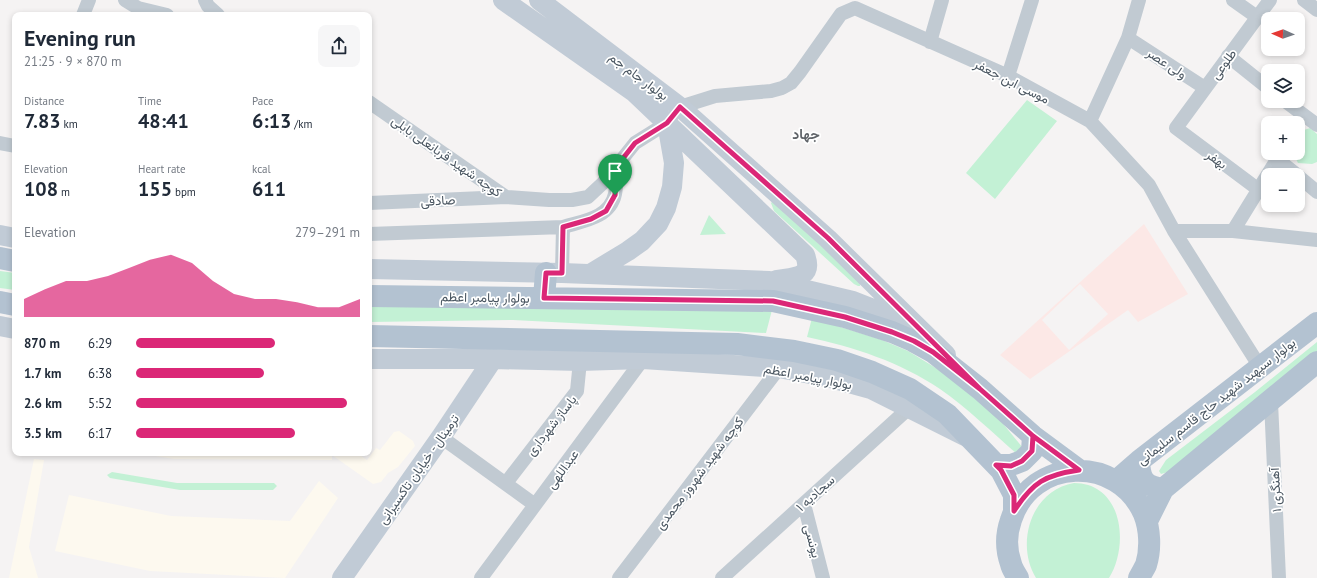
<!DOCTYPE html>
<meta charset="utf-8">
<style>
body{margin:0;font-family:"PT Sans",Vazirmatn,sans-serif;background:#f6f6f7;color:#1f2937;height:100vh;display:flex;flex-direction:column;font-size:15px;white-space:nowrap}
*{box-sizing:border-box;margin:0}
p{font-size:13px;color:#747a83}
.icon{flex:none;width:22px;height:22px;fill:none;stroke:currentColor;stroke-width:2;stroke-linecap:round;stroke-linejoin:round}
.map{position:relative;flex:1;overflow:hidden}
.drawer{position:absolute;left:12px;top:12px;width:360px;height:444px;display:flex;flex-direction:column;background:#fff;border-radius:8px;box-shadow:0 2px 6px #0003}
.drawer>*{flex:none}
.needle{width:26px;rotate:272deg}
.controls{position:absolute;left:1261px;top:12px;display:grid;gap:8px}
.controls a{display:grid;place-items:center;width:44px;height:44px;border-radius:8px;background:#fff;box-shadow:0 2px 6px #0003;font-size:20px}
.pin{position:absolute;display:grid;place-items:center;width:34px;height:34px;color:#fff;margin:-41px -17px;border-radius:50% 50% 50% 0;rotate:-45deg;box-shadow:0 0 4px #0007}
.pin .icon{rotate:45deg}
.round{display:grid;place-items:center;flex:none;width:42px;height:42px;border-radius:8px;background:#f6f6f7}
.head{display:flex;align-items:center;justify-content:space-between;height:68px;padding:0 12px}
h1{font-size:22px;font-weight:600;line-height:30px}
.figures{display:grid;grid-template-columns:repeat(3,1fr);gap:6px;height:68px;padding:4px 12px}
.figures div{display:grid;align-content:center}
.figures b{font-size:20px;font-weight:600}
.figures small{font-size:11px;font-weight:400}
.figures p{font-size:11px}
.chart{height:112px;padding:8px 12px}
.chart p{display:flex;justify-content:space-between}
.chart svg{width:100%;height:72px;margin-top:4px;fill:#db2777;opacity:.7}
ul{padding:0 12px;list-style:none;font-size:13px}
li{display:grid;grid-template-columns:64px 48px 1fr;align-items:center;height:30px}
li i{height:10px;border-radius:5px;background:#db2777}
.map>svg:first-child{display:block}
</style>
<div class="map">
<svg width="1317" height="578" viewBox="0 0 1317 578">
<rect width="100%" height="100%" fill="#f5f3f3"/>
<!-- commercial -->
<path fill="#fdf9ef" d="M399,431L413,441L415,446L398,467L388,473L381,482L373,484L332,455V460L174,459L137,453H357L367,460L376,448L380,450L394,432Z
M34,459L44,460L29,547L38,578H9Z
M319,481L338,498L285,578L150,571L55,551L69,495L171,516L290,521Z"/>
<!-- medical -->
<path fill="#fce8e6" fill-rule="evenodd" d="M1144,224L1188,294L1138,322L1128,310L1030,379L1000,355ZM1080,284L1108,314L1069,350L1042,320Z"/>
<!-- green -->
<path fill="#c3f1d5" d="M1027,100L1057,121L995,199L966,173Z
M1310,128L1317,134V162L1312,164L1298,163L1293,153H1298V142L1304,130Z
M773,201L860,282V286H858L854,284L774,211L771,203Z
M709,215L726,234L700,235Z
M0,271L15,273V290L0,288Z
M369,304L772,310L766,333L513,320L369,322Z
M812,318L882,340L908,351L949,376L1000,420L1023,448L1017,454C992,432 967,408 940,389C900,362 854,347 807,337Z
M1317,342V354L1168,472L1161,474L1159,471L1166,460L1255,392Z
M112,472L177,483H274L277,486L273,490H180L110,478L107,475Z
M1074,483C1122,483 1130,544 1109,578H1036C1015,544 1031,490 1074,483Z"/>
<g fill="none" stroke-linecap="round" stroke-linejoin="round">
<!-- street -->
<path stroke="#c1cad2" stroke-width="14" d="M125,0L138,8L167,15
M205,0L208,6L218,15
M1233,0L1257,17
M1304,0L1317,10
M83,15L89,0
M1128,38L1205,88
M930,42L942,0
M1228,56L1268,88
M1008,76L1032,0
M1285,101L1317,125
M369,102L506,197L549,200H572L588,197L603,183L635,143L667,123
M680,107L715,96L771,91L782,88L791,83L800,72L841,14L855,8L1008,76L1090,121L1149,185L1174,231L1260,367
M1090,121L1128,38L1139,0
M0,143L15,146
M1277,159L1297,175
M1298,176L1317,192
M1259,190L1176,128L1270,0
M369,203L506,197
M1174,231H1233L1317,240
M1233,231L1281,153
M369,234L563,227C583,221 610,218 615,194C617,185 616,175 617,166
M562,273L563,227
M1271,402L1279,578
M441,437L535,505
M506,483L577,391L580,361
M804,504L823,578
M481,578L643,359
M619,578L779,368
M722,578L909,408"/>
<!-- secondary -->
<path stroke="#c1cbd6" stroke-width="20" d="M503,0L634,92L805,255C814,279 793,277 776,280
M539,0L680,107L828,239L946,355
M0,235L15,238
M369,269L562,273L769,281L853,301L909,323
M590,274L628,251L642,241L658,224L666,208L672,187L674,163L667,123L668,121
M0,326L15,329
M369,359H493L580,361L643,359L779,368L831,378L871,389L965,436
M342,578L441,437L493,359"/>
<!-- primary -->
<path stroke="#b3c2d1" stroke-width="22" d="M0,258L15,261
M369,296L773,301L845,317L892,332L913,341L933,352L980,389L1033,436L1079,470
M544,298L546,273
M0,302L15,305
M369,336L737,344L794,351L837,360L872,372L910,389L947,414L1001,470L1014,495V511
M1139,461C1140,480 1144,486 1163,489
M996,465H1011L1022,461L1032,451L1033,436
M1116,481L1139,461L1317,323
M1147,521L1163,489L1317,362
M1018,578C1016,574 1012,569 1011,564C1006,550 1006,534 1011,520C1031,457 1118,454 1144,514C1150,529 1151,549 1146,565C1144,569 1141,574 1139,578"/>
</g>
<g fill="none" stroke-linecap="round" stroke-linejoin="round">
<defs>
<path id="route" d="M615,195L606,211L591,219L563,227L562,273H546L544,298L773,301L845,317L892,332L914,341L933,352L980,389L1033,436L1079,470C1045,475 1033,482 1014,511V495L1001,470L996,465L1011,466L1022,461L1032,451L1033,436L980,389L828,238L680,107L667,123L635,143L617,166L615,195"/>
</defs>
<!-- route casing -->
<use href="#route" stroke="#fff" stroke-width="8"/>
<!-- route -->
<use href="#route" stroke="#db2777" stroke-width="5"/>
</g>
<g text-anchor="middle" stroke-width="3.5" stroke-linejoin="round" paint-order="stroke">
<!-- street labels -->
<g font-size="13" fill="#4a5661" stroke="#fff">
<text transform="translate(1167 63) rotate(33)" y="5">ولی عصر</text>
<text transform="translate(1223 64) rotate(-54)" y="5">طلوعی</text>
<text transform="translate(639 76) rotate(37)" y="5">بولوار جام جم</text>
<text transform="translate(1012 81) rotate(27)" y="5">موسی ابن جعفر</text>
<text transform="translate(447 156) rotate(35)" y="5">کوچه شهید قربانعلی بابلی</text>
<text transform="translate(1217 159) rotate(37)" y="5">بهفر</text>
<text transform="translate(438 200) rotate(-3)" y="5">صادقی</text>
<text transform="translate(485 297) rotate(1)" y="5">بولوار پیامبر اعظم</text>
<text transform="translate(808 376) rotate(11)" y="5">بولوار پیامبر اعظم</text>
<text transform="translate(1216 401) rotate(-38)" y="5">بولوار سپهبد شهید حاج قاسم سلیمانی</text>
<text transform="translate(551 425) rotate(-52)" y="5">پاساژ شهرداری</text>
<text transform="translate(418 469) rotate(-55)" y="5">ترمینال - خیابان تاکسیرانی</text>
<text transform="translate(562 469) rotate(-54)" y="5">عبداللهی</text>
<text transform="translate(699 473) rotate(-53)" y="5">کوچه شهید شهروز محمدی</text>
<text transform="translate(1275 490) rotate(-93)" y="5">آهنگری ۱</text>
<text transform="translate(815 493) rotate(-42)" y="5">سجادیه ۱</text>
<text transform="translate(813 541) rotate(75)" y="5">یونسی</text>
</g>
<!-- neighbourhood labels -->
<g font-size="14" font-weight="bold" fill="#5f6368" stroke="#fff">
<text x="806" y="139">جهاد</text>
</g>
</g>
</svg>
<div class="controls">
<a><svg class="needle" viewBox="-14 -14 28 28"><path d="M0-13l5 13h-10z" fill="#e53935"/><path d="M0 13l5-13h-10z" fill="#747a83"/></svg></a>
<a><svg class="icon" aria-label="layers" viewBox="0 0 24 24"><path d="M12 4l9 5-9 5-9-5zM3 14l9 5 9-5"/></svg></a>
<a>+</a>
<a>−</a>
</div>
<div class="pin" style="left:615px;top:195px;background:#1e9e55"><svg class="icon" aria-label="arrive" viewBox="0 0 24 24"><path d="M6 21V4h12l-3 4 3 4H6"/></svg></div>
<section class="drawer">
<div class="head"><div><h1>Evening run</h1><p>21:25 · 9 × 870 m</p></div><a class="round"><svg class="icon" aria-label="share" viewBox="0 0 24 24"><path d="M12 15V3M7 8l5-5 5 5M5 13v7h14v-7"/></svg></a></div>
<div class="figures">
<div><p>Distance</p><b>7.83<small> km</small></b></div>
<div><p>Time</p><b>48:41</b></div>
<div><p>Pace</p><b>6:13<small> /km</small></b></div>
</div>
<div class="figures">
<div><p>Elevation</p><b>108<small> m</small></b></div>
<div><p>Heart rate</p><b>155<small> bpm</small></b></div>
<div><p>kcal</p><b>611</b></div>
</div>
<div class="chart"><p><span>Elevation</span>279–291 m</p>
<svg viewBox="0 0 160 44" preserveAspectRatio="none"><path d="M0 44V33L10 27L20 22L30 22L40 19L50 14L60 9L70 6L80 11L90 22L100 30L110 33L120 33L130 35L140 38L150 38L160 33V44z"/></svg>
</div>
<ul>
<li><b>870 m</b>6:29<i style="width:62%"></i></li>
<li><b>1.7 km</b>6:38<i style="width:57%"></i></li>
<li><b>2.6 km</b>5:52<i style="width:94%"></i></li>
<li><b>3.5 km</b>6:17<i style="width:71%"></i></li>
</ul>
</section>
</div>
